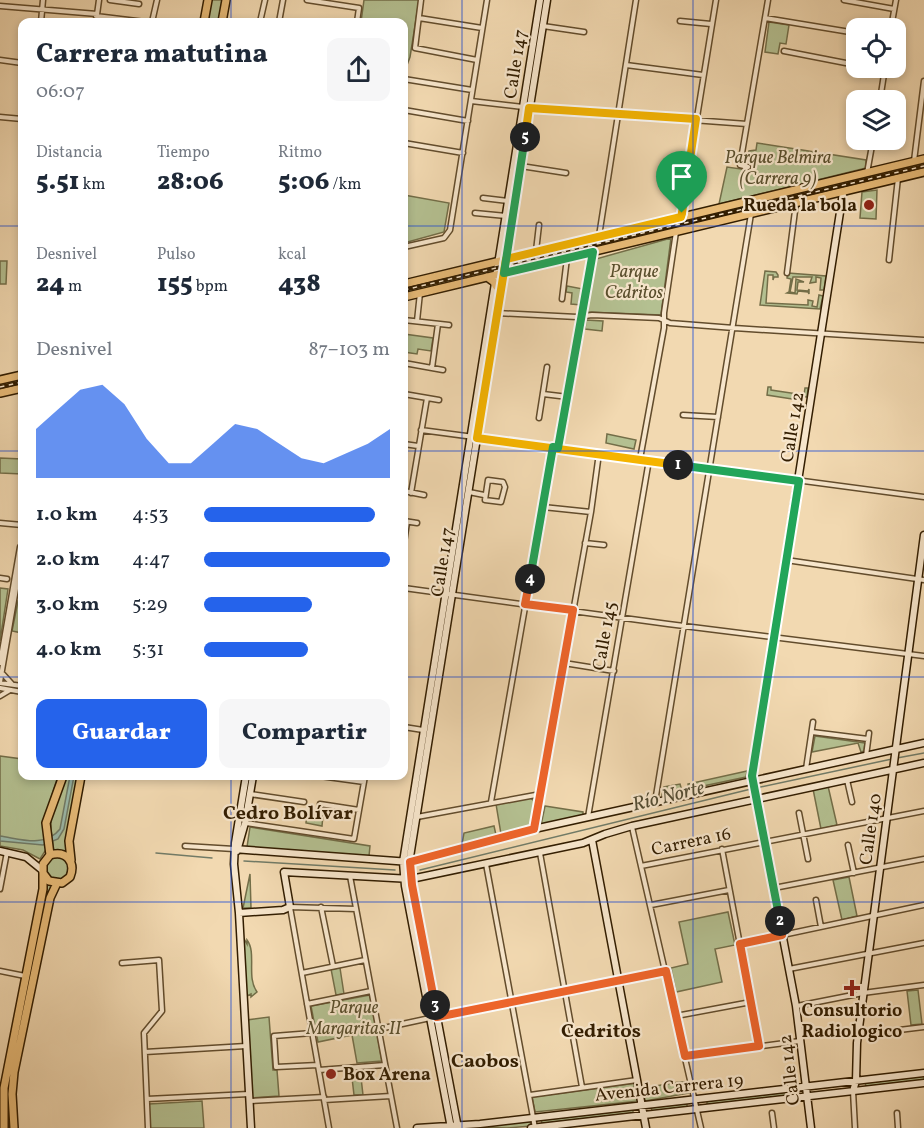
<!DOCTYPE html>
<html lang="es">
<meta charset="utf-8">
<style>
body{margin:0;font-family:Vollkorn,serif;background:#f6f6f7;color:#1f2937;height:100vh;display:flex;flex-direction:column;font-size:22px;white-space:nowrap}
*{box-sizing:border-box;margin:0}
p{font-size:20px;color:#747a83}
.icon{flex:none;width:33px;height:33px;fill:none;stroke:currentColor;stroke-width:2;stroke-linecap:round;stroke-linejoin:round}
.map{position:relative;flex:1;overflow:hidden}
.side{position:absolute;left:18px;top:18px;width:390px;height:762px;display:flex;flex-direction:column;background:#fff;border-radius:12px;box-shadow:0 3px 9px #0003}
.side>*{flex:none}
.tools{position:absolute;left:846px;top:18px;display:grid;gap:12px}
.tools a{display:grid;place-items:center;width:60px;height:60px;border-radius:12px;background:#fff;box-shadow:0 3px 9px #0003;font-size:30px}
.pin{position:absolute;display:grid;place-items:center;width:51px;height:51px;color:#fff;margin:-62px -26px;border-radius:50% 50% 50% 0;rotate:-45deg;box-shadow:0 0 6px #0007}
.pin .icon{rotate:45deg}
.km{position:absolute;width:30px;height:30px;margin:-15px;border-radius:50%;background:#222;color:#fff;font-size:16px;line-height:30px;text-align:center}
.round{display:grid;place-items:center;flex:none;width:63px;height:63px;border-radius:12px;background:#f6f6f7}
.head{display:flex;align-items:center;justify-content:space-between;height:102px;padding:0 18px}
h1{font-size:27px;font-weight:800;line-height:45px}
.metrics{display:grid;grid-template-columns:repeat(3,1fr);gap:9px;height:102px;padding:6px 18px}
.metrics div{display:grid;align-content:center}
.metrics b{font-size:26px;font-weight:800}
.metrics small{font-size:16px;font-weight:400}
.metrics p{font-size:16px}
.chart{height:168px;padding:12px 18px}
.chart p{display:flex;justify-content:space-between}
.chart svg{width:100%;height:108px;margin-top:6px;fill:#2563eb;opacity:.7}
.button{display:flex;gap:12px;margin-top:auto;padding:12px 18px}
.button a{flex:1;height:69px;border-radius:12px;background:#2563eb;color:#fff;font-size:24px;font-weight:800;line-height:69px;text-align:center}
.button a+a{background:#f6f6f7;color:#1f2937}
ul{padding:0 18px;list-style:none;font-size:20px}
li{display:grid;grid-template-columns:96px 72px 1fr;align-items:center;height:45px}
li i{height:15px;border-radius:8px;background:#2563eb}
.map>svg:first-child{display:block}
</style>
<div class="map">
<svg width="924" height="1128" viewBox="0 0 924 1128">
<rect width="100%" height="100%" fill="#f2d9b1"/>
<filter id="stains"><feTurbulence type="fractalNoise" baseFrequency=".00333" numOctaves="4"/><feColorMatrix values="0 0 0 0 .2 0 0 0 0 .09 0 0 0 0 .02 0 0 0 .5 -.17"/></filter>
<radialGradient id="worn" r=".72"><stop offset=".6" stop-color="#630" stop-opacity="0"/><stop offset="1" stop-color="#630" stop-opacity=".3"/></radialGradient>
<!-- green -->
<path fill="#b4c091" stroke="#736e48" stroke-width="1.5" d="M210,0H224L221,22H206Z
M364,0H419L410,57L404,73V22H361Z
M769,22L789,25L786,44L780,43L778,54L765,52Z
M757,143L866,160V168L719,204L727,167L755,171L756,162L747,160L749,151L756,150Z
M877,190L876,219L860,218L862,192Z
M404,195L449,203L444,232L404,243Z
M671,238L661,315L586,312L596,259Z
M0,261H7L6,284H0Z
M493,266L494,270L492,273L404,294V286Z
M765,271L776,272L778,275V277H774L773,280V275H768L766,303L808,305V300L813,301L812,306L817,307L819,295L823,296L820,309L760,305Z
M788,273L826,276L824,290H820L821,278L816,277V282L810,283L812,277H793L790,292L795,293L796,279L804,282H798L797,290L808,291L809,289V294L808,292L798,291L797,294L787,293L789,292L791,279L787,278Z
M567,286L583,289L581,305L571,304L572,293L566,292Z
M586,320L603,321L602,331L585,329Z
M404,334L433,338L431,351L418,349L417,354L404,352Z
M22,378V385L0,390V384Z
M768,387H771V390L804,395L805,388H808L807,397L797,395L792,399L767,395Z
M607,434L636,440L634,449L606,443Z
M0,458L22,459V474L0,473Z
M0,588L8,589L0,641Z
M18,601L22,602V633L12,631Z
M815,736L865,743L864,751L861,752L858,743L812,752Z
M0,756L22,759V776H58L45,817L47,848L40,859L23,850L0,846Z
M747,771L746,777L689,789L688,784Z
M66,776H80L67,854L54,852L51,830V819Z
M680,784L682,791L662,795L664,787Z
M828,786L837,825L821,829L813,789Z
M530,798L536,802L532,827L501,834L496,804Z
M545,806L583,812V815L541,825Z
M307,813L323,815L322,826L306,823Z
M494,826L496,835L462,844L464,833Z
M250,827L370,846L369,856L247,847Z
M46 867a12 12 0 1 1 24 0a12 12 0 1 1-24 0Z
M250,874L251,908H243Z
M849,877L857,916L842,920L833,880Z
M47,880L52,884L11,1078V1128H7L5,1094Z
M413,899L455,1117H451L410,900Z
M728,912L735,945L715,949L722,982L676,992L671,968L688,964L679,922Z
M242,935L247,944V940C257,953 246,977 257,992L251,997V994L245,997Z
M340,968L344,994L336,995L331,969Z
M918,990L922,1024L911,1025L907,991Z
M370,995L382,1061L357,1063L352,1035L318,1042L311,1006Z
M269,1017L273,1070H277L279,1096L251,1098L247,1020Z
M351,1069H360L363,1095H354Z
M924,1075V1081L866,1087L865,1082Z
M679,1082H687L689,1093L645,1101L643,1088Z
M636,1083L639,1101L535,1112L532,1097Z
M798,1091L799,1095L707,1106V1100Z
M202,1101L204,1128H150L149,1104Z
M687,1102V1107L652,1112L651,1106Z
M633,1109V1114L542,1124L541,1119Z
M530,1120L531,1126L507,1128L467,1127Z"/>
<!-- water -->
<path fill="#9bbaab" stroke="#717b67" stroke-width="1.5" d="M70,776H74L64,829L58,839L43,845L0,841V836C21,839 45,848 60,829Z"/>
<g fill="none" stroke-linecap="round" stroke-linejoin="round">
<!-- stream -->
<path stroke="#717b67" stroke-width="1.5" d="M897,758L924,753
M756,788L892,759
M156,853L212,858
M244,861L395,870
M420,870L751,789"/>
<defs>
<path id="street" d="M110,0L139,4
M307,0L359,8L357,22
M421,0L415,48L477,60
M844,0L894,9
M0,6L97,14
M96,16L145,22
M419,18L482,28
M765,18L856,33
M680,21L711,24
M41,22L43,0
M96,22L99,0
M152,22L157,0
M260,22L265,0
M279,22L283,0
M543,26L584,32
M891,28L896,0
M784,51L856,65
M0,60L22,63
M626,65L703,75
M871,68L885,70
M404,79L472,90
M880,100L885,68
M471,101L523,107
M530,108L747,124
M404,110L468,121
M0,117L22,119
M404,143L463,153
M914,161L924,81
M521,166L566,173
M748,167L740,165L768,0
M867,173L873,140
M483,198L508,201
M475,213L506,216
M681,216L716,0
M599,236L636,0
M404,247L444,238L450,230L487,0
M536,251L539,225
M889,260L898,178
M787,273L796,203
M562,299L567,258
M497,313L577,317L592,315L659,318L670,323L734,328L924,340
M404,320L449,325
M417,321L420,293
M404,363L443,370
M432,368L438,324
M404,394L439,400
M543,394L568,397
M683,415L718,417
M539,418L547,367
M421,430L924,497
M404,444L418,446
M558,448L593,252
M640,459L664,328V313L676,232
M488,480L503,482L505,487L501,502L485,500Z
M404,491L424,495
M469,492L484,495
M411,493L427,398
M543,507L591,512
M404,521L417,523
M0,523L22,525
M404,543L407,522
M585,543L604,545
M786,560L924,580
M0,578L7,579
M404,588L668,624L924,656
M0,663L20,547
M564,663L614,671
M2,673L12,684
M0,682L22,554V536
M0,683L22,686
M0,688L22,692
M0,696L10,690
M404,727L423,730
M812,732L868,739
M866,756L869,733
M806,769L813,722
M320,776L364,782
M847,780L852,802
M250,794L304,802
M491,802L553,447
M655,802L751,214
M320,804L359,810
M799,813L808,859
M417,817L541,794
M588,817L649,460
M246,823L354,839L365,776
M632,827L701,1128
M534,829L591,512L599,453
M848,845L854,873
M185,846L234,849
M722,849L759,1046
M540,853L582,1087
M486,864L535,1128
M641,866L924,811
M350,876L397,1128
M774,888L924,859
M0,889L7,852
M816,900L821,927
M651,905L729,890
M321,907L333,966
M740,944L924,905
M122,963L159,960L162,1011L144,1033L148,1128
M789,969L924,943
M0,971L25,976
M302,973L365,960
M307,1004L371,991
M797,1006L863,993L924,985
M676,1016L751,1002
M437,1017L666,971
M379,1029L430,1018
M312,1033L274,1036L276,1067L318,1065
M858,1035L924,1027
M145,1052L246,1046
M685,1056L800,1041
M319,1070L385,1065
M853,1091L855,1128
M530,1095L637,1080
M147,1099L249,1094
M324,1100L391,1096
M250,1101L324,1097
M772,1113L774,1128
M897,1113L898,1128
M329,1128L290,907L356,909"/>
<path id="secondary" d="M246,776L235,843L234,864L239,913L251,1128
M592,840L646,1128
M234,849L410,862L534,829L924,743
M0,851L26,857L42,870
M237,851L245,823L253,776
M239,913L283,910L290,907L284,872L411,879L583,843L605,834L632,826L924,763
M853,1091L856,1081L857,1043L924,535
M417,1128L480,1124L924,1073
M451,1128L405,886L403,862L540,0
M458,1128L412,885L410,857L547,0
M531,1128L924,1083
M811,1128L796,1006L752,775L843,193"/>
<path id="primary" d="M204,22L208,0
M222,22L226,0
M487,277L494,282L496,286
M404,284L924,159
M404,297L924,172
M0,380L22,375
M0,393L22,388
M50,855L46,823L63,776
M71,860L69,841L81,776
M4,1128V1088L43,889V864L50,855C66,850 76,862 70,877L62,883L49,881L43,873
M14,1128L12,1094L14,1072L50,898L57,883"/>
</defs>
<!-- street casing -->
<use href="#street" stroke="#624c2c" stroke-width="7"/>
<!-- secondary casing -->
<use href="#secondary" stroke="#321d00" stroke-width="9"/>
<!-- primary casing -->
<use href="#primary" stroke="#321d00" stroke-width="10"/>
<!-- street -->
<use href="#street" stroke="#f7e6cc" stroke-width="4"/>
<!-- secondary -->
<use href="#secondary" stroke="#f7e6cc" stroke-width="6"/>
<!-- primary -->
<use href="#primary" stroke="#e9bc78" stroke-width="7"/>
<defs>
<path id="rail" d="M404,290L924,166
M0,387L22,382"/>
</defs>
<!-- rail casing -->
<use href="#rail" stroke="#321d00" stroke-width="4"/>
<!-- rail -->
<use href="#rail" stroke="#f7e6cc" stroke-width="1.5" stroke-dasharray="4.5" stroke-linecap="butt"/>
</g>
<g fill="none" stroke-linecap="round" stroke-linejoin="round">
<defs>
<path id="split-1" d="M678,465L477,438L506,259L681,217L682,213"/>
<path id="split-2" d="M678,465L799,481L752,776L780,921"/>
<path id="split-3" d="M435,1005L437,1017L666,971L685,1056L759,1046L740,944L782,935L780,921"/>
<path id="split-4" d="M435,1005L412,885L410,862L534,829L573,610L525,604L530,579"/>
<path id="split-5" d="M525,137L504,273L593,252L558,448L553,447L530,579"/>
<path id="split-6" d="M525,137L529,108L696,119L682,213"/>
</defs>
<!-- split-1 casing -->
<use href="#split-1" stroke="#fff" stroke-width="12"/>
<!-- split-2 casing -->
<use href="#split-2" stroke="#fff" stroke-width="12"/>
<!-- split-3 casing -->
<use href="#split-3" stroke="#fff" stroke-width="12"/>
<!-- split-4 casing -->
<use href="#split-4" stroke="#fff" stroke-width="12"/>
<!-- split-5 casing -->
<use href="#split-5" stroke="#fff" stroke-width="12"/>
<!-- split-6 casing -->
<use href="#split-6" stroke="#fff" stroke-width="12"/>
<!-- split-1 -->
<use href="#split-1" stroke="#f5b400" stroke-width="8"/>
<!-- split-2 -->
<use href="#split-2" stroke="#22a559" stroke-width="8"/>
<!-- split-3 -->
<use href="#split-3" stroke="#f0652b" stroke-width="8"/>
<!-- split-4 -->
<use href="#split-4" stroke="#f0652b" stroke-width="8"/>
<!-- split-5 -->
<use href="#split-5" stroke="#22a559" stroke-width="8"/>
<!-- split-6 -->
<use href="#split-6" stroke="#f5b400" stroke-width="8"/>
</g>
<!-- grid -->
<path fill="none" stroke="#1d4ed8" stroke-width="1.5" stroke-opacity="0.55" d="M231,0V22M462,0V1128M693,0V1128M0,226H22M404,226H924M0,451H22M404,451H924M0,677H22M404,677H924M231,776V1128M0,902H924"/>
<!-- markers -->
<g fill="#8f2418" stroke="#f7e6cc" stroke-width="2">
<circle cx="869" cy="205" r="6"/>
<path d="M849 979h6v6h6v6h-6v6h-6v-6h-6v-6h6z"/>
<circle cx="331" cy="1074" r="6"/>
</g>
<g text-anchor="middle" stroke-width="4.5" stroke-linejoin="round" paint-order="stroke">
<!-- street labels -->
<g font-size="18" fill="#321d00" stroke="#f7e6cc">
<text transform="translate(515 64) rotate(-81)" y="6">Calle 147</text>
<text transform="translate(792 427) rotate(-81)" y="6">Calle 142</text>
<text transform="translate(442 562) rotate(-81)" y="6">Calle 147</text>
<text transform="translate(604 636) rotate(-80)" y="6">Calle 145</text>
<text transform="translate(870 829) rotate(-82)" y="6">Calle 140</text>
<text transform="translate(691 841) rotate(-12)" y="6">Carrera 16</text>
<text transform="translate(789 1070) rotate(-97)" y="6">Calle 142</text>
<text transform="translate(669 1087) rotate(-6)" y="6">Avenida Carrera 19</text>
</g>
<!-- park labels -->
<g font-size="18" font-style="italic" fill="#594e2c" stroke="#f7e6cc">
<text x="778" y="163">Parque Belmira<tspan x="778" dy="21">(Carrera 9)</tspan></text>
<text x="634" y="277">Parque<tspan x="634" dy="21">Cedritos</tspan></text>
<text x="354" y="1013">Parque<tspan x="354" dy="21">Margaritas II</tspan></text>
</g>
<!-- poi labels -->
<g font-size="18" font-weight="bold" fill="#321d00" stroke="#f7e6cc" text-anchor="end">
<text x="857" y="211">Rueda la bola</text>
<text x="852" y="1016" text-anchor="middle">Consultorio<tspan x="852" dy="21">Radiologico</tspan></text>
<text x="343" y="1080" text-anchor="start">Box Arena</text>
</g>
<!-- water labels -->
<g font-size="20" font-style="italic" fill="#524c33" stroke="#f7e6cc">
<text transform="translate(668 795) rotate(-14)" y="7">Río Norte</text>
</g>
<!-- neighbourhood labels -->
<g font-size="20" font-weight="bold" fill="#321d00" stroke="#f7e6cc">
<text x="288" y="819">Cedro Bolívar</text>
<text x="601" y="1037">Cedritos</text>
<text x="485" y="1067">Caobos</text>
</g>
</g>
<rect width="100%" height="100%" filter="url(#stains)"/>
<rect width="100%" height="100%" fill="url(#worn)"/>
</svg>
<div class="tools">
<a><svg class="icon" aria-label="locate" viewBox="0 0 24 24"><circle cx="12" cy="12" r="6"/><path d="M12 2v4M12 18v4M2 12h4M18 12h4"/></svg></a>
<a><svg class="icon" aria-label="layers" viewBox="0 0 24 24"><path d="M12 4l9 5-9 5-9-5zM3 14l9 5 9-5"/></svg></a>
</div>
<div class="pin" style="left:682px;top:213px;background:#1e9e55"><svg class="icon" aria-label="arrive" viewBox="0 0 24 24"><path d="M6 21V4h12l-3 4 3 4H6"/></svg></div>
<b class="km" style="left:678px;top:465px">1</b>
<b class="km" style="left:780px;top:921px">2</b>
<b class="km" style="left:435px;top:1005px">3</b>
<b class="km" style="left:530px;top:579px">4</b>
<b class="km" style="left:525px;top:137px">5</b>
<section class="side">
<div class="head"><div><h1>Carrera matutina</h1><p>06:07</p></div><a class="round"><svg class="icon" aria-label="share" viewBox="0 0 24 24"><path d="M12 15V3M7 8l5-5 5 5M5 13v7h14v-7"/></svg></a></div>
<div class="metrics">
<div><p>Distancia</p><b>5.51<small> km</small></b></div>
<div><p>Tiempo</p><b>28:06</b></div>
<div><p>Ritmo</p><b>5:06<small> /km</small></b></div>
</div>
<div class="metrics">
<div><p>Desnivel</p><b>24<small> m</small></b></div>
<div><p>Pulso</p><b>155<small> bpm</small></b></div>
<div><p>kcal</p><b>438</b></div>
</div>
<div class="chart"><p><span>Desnivel</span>87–103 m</p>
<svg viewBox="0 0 160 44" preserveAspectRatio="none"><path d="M0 44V24L10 16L20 8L30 6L40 14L50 28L60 38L70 38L80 30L90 22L100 24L110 30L120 36L130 38L140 34L150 30L160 24V44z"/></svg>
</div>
<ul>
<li><b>1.0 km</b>4:53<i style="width:92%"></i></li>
<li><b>2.0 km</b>4:47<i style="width:100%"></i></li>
<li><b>3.0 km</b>5:29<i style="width:58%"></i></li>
<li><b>4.0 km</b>5:31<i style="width:56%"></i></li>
</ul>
<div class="button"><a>Guardar</a><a>Compartir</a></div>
</section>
</div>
